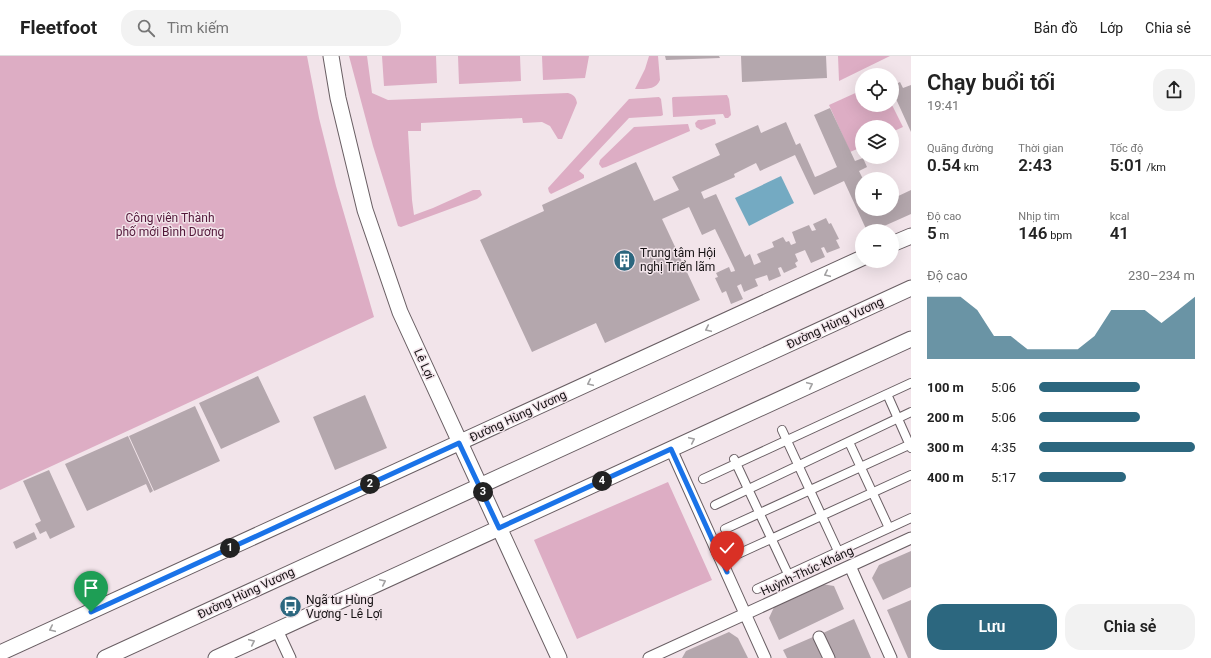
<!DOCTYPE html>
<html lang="vi">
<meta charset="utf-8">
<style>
body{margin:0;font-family:Roboto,sans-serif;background:#f2f2f2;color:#222;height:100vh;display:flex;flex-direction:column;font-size:15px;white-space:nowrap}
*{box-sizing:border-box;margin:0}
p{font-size:13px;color:#767676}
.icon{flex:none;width:22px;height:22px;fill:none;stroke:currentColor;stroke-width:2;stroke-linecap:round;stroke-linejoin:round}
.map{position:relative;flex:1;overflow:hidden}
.sheet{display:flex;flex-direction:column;background:#fff;width:300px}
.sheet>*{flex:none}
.controls{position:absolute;left:855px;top:12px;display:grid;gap:8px}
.controls a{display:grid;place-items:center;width:44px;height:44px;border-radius:50%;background:#fff;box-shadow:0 4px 16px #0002;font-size:20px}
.pin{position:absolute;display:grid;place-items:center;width:34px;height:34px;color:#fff;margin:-41px -17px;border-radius:50% 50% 50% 0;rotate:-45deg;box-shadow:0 0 4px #0007}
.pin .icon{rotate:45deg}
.km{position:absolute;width:20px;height:20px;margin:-10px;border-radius:50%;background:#222;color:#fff;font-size:11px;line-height:20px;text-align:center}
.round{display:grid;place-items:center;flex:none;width:42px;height:42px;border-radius:16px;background:#f2f2f2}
.head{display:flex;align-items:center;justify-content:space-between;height:68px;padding:0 16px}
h1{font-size:22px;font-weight:600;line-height:30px}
.stats{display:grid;grid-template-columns:repeat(3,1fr);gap:6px;height:68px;padding:4px 16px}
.stats div{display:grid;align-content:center}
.stats b{font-size:17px;font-weight:600}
.stats small{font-size:11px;font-weight:400}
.stats p{font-size:11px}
.chart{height:112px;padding:8px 16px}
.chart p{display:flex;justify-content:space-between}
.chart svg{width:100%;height:72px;margin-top:4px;fill:#2c677f;opacity:.7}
.action{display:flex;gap:8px;margin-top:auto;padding:8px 16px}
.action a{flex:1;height:46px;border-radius:16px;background:#2c677f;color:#fff;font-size:16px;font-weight:600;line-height:46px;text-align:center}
.action a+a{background:#f2f2f2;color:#222}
ul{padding:0 16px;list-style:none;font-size:13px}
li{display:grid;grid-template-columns:64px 48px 1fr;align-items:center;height:30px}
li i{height:10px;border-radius:5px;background:#2c677f}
header{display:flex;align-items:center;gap:24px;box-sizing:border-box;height:56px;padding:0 20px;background:#fff;border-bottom:1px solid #e0e0e0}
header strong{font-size:19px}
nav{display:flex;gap:22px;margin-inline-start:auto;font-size:14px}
.search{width:280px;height:36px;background:#f2f2f2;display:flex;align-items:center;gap:10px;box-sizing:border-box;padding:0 14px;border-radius:16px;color:#767676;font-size:15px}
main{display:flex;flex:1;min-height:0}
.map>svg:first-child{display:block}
</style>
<header>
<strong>Fleetfoot</strong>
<div class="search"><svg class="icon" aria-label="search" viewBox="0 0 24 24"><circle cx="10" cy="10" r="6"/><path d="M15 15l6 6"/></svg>Tìm kiếm</div>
<nav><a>Bản đồ</a><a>Lớp</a><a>Chia sẻ</a></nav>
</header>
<main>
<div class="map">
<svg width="911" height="602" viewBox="0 0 911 602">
<rect width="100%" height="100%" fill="#f2e4ea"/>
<!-- green -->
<path fill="#ddadc4" d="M0,0H307L319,62L336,130L374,261L0,434Z
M349,0H367L372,37L388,44L568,37C574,39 576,41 577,47L562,83H558L550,70L542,66L523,67L522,62L421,67V75H408L412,144L414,159L433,152L473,134H480L482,139L477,143L401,171L398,170L373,90Z
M382,0H436L437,27L384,30Z
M458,0H520L521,25L459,28Z
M542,0H589L585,22L543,24Z
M649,0H658L660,24C656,34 645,33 635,33L645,13Z
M838,0H890L839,25Z
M862,34V49H892L903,71L892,76V71H862V91L850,96L829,49Z
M727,39L729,43L731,59L728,62H725L723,58L673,61L672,42L673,41Z
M659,41L661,43L663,59L661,60L629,62L579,115L584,119V122L551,138L549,136L548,132L629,43Z
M715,63L716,68L701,74L696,71L695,67L698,64Z
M688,68L690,75L606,111L602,112L599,108L600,104L634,71Z
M668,426L712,524L577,583L534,484Z"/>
<!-- water -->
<path fill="#74aac2" d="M781,120L794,147L749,170L735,142Z"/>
<!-- building -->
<path fill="#b4a7ad" d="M665,0H719L720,2L666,4Z
M741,0H826L827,22L742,26Z
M900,26L903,32L911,29V76L892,34V30Z
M830,52L855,105L863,102L867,111L859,115L863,123L862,153H892V143L911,134V158L873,175H867L844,125L814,139L795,99L760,115L756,107L734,118L735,121L701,136L704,143L716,138L745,201L750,198L754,209L761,206L757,198L774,191L772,186L783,181L786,186L789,185L791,189L796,187L792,176L809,169L812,175L816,174L813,168L826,162L829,168L831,167L839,183L836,184L840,192L827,197L824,191L821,192L825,201L811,207L805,194L795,198L798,205L795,207L797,211L784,217L781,211L778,212L781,220L769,225L767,219L755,223L758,230L744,236L741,228L737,230L743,243L731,248L726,235L722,237L715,222L718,221L716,217L729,211L731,216L735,215L734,212L715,173L702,179L689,151L662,163L700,244L605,287L596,267L532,296L480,184L544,155L542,149L636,106L654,145L679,134L672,121L720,99L715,88L758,69L761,77L786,66L796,89L800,87L815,121L820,119L837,111L814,59Z
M258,320L280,366L221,393L199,347Z
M365,339L387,392L335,414L313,361Z
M195,350L220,405L154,435L129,380Z
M128,380L153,435L150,437L146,428L87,455L65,408Z
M49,414L75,471L50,483L46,475L40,478L35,468L41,465L23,425Z
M34,476L37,483L16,493L13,486Z
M911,495V531L883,544L872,522L879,509Z
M822,528L834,530L844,553L779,584L769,562L775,549Z
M911,544V602H908L887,554Z
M854,563L871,602H835L823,577Z
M729,576L738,582L748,602H682L686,595Z
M813,581L822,602H787L783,594Z"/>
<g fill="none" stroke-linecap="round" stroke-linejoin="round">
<defs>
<path id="pedestrian" d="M887,338L911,392
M782,374L838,495
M849,386L889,472
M734,403L788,518
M703,423L911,327
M715,449L911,356
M725,473L911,388
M738,498L911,419
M757,533L911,462"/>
<path id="minor" d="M671,393L765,602
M850,510L891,602
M277,574L290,602
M819,581L829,602
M649,602L911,482"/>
<path id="secondary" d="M331,0L338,42L365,154L400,256L559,602
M892,188L911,180
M0,597L862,202
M105,602L911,232
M216,602L911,283"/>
</defs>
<!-- pedestrian casing -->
<use href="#pedestrian" stroke="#695e63" stroke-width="10"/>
<!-- minor casing -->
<use href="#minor" stroke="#695e63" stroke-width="13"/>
<!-- secondary casing -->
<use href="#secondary" stroke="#695e63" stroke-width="17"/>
<!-- pedestrian -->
<use href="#pedestrian" stroke="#fff" stroke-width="8"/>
<!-- minor -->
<use href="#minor" stroke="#fff" stroke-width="11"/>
<!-- secondary -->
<use href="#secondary" stroke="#fff" stroke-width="15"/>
</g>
<!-- one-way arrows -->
<defs><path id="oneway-chevron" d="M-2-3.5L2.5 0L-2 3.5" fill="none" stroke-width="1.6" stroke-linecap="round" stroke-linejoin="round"/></defs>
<g stroke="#a1a0a1">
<use href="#oneway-chevron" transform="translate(827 218) rotate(155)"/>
<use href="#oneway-chevron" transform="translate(708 273) rotate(155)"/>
<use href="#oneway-chevron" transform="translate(590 327) rotate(155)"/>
<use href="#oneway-chevron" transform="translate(810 329) rotate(-25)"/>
<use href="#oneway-chevron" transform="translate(692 384) rotate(-25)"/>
<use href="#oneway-chevron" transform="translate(383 526) rotate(-25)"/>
<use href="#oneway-chevron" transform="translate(52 573) rotate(155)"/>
<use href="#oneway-chevron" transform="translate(252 586) rotate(-25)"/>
</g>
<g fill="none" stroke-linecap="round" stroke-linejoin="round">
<defs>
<path id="route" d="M91,556L459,387L499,472L671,393L727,516"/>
</defs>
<!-- route casing -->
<use href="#route" stroke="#fff" stroke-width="8"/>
<!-- route -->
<use href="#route" stroke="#1a73e8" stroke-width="5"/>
</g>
<!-- icons -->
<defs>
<symbol id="building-disc" viewBox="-11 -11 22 22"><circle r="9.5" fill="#2c677f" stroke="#f2e4ea"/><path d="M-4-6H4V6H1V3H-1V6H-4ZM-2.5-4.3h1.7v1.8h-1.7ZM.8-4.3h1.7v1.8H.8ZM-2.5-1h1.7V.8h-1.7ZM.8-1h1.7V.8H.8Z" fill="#fff"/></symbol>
<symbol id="bus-disc" viewBox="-11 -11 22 22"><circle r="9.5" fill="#2c677f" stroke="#f2e4ea"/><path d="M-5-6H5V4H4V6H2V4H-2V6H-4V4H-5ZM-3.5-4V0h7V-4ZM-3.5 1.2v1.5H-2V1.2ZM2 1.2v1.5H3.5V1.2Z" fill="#fff"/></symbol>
</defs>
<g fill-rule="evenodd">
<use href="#building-disc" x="612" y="192" width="25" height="25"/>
<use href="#bus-disc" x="278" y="538" width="25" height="25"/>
</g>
<g text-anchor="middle" stroke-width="3" stroke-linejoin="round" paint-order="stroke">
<!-- park labels -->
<g font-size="12" fill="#521739" stroke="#f2e4ea">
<text x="170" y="166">Công viên Thành<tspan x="170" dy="14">phố mới Bình Dương</tspan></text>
</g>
<!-- poi labels -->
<g font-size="12" fill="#151113" stroke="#f2e4ea" text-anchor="start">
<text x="640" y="201">Trung tâm Hội<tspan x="640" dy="14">nghị Triển lãm</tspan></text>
<text x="306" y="548">Ngã tư Hùng<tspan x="306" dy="14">Vương - Lê Lợi</tspan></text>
</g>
<!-- street labels -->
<g font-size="12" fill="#151113" stroke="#f2e4ea">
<text transform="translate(835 267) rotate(-25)" y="4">Đường Hùng Vương</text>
<text transform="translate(424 308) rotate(66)" y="4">Lê Lợi</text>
<text transform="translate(518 360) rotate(-25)" y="4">Đường Hùng Vương</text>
<text transform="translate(807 515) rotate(-25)" y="4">Huỳnh Thúc Kháng</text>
<text transform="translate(246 537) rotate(-25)" y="4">Đường Hùng Vương</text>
</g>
</g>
</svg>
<div class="controls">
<a><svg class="icon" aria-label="locate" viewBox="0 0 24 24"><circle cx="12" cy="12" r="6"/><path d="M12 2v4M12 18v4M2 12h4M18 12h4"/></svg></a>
<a><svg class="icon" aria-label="layers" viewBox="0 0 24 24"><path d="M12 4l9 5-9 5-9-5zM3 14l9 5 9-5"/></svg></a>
<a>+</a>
<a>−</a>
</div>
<div class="pin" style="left:91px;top:556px;background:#1e9e55"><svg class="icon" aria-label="arrive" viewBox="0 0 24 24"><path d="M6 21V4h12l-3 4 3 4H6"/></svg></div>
<div class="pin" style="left:727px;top:516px;background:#d93025"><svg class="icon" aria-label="check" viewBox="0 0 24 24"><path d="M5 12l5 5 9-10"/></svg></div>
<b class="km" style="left:230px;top:492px">1</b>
<b class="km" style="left:370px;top:428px">2</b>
<b class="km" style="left:483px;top:436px">3</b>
<b class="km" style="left:602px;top:425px">4</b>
</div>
<section class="sheet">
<div class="head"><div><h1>Chạy buổi tối</h1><p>19:41</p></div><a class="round"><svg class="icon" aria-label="share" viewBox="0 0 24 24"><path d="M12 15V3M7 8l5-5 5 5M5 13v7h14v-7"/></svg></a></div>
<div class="stats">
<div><p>Quãng đường</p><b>0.54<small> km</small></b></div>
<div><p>Thời gian</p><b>2:43</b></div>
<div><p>Tốc độ</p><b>5:01<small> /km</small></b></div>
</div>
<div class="stats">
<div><p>Độ cao</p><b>5<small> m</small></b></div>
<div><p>Nhịp tim</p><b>146<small> bpm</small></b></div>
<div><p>kcal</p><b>41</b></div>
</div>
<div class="chart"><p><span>Độ cao</span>230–234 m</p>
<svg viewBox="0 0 160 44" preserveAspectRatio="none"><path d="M0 44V6L10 6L20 6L30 14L40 30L50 30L60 38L70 38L80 38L90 38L100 30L110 14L120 14L130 14L140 22L150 14L160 6V44z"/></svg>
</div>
<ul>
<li><b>100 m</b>5:06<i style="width:65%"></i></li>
<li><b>200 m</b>5:06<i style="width:65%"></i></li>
<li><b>300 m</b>4:35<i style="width:100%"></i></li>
<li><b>400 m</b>5:17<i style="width:56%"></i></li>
</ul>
<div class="action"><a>Lưu</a><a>Chia sẻ</a></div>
</section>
</main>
